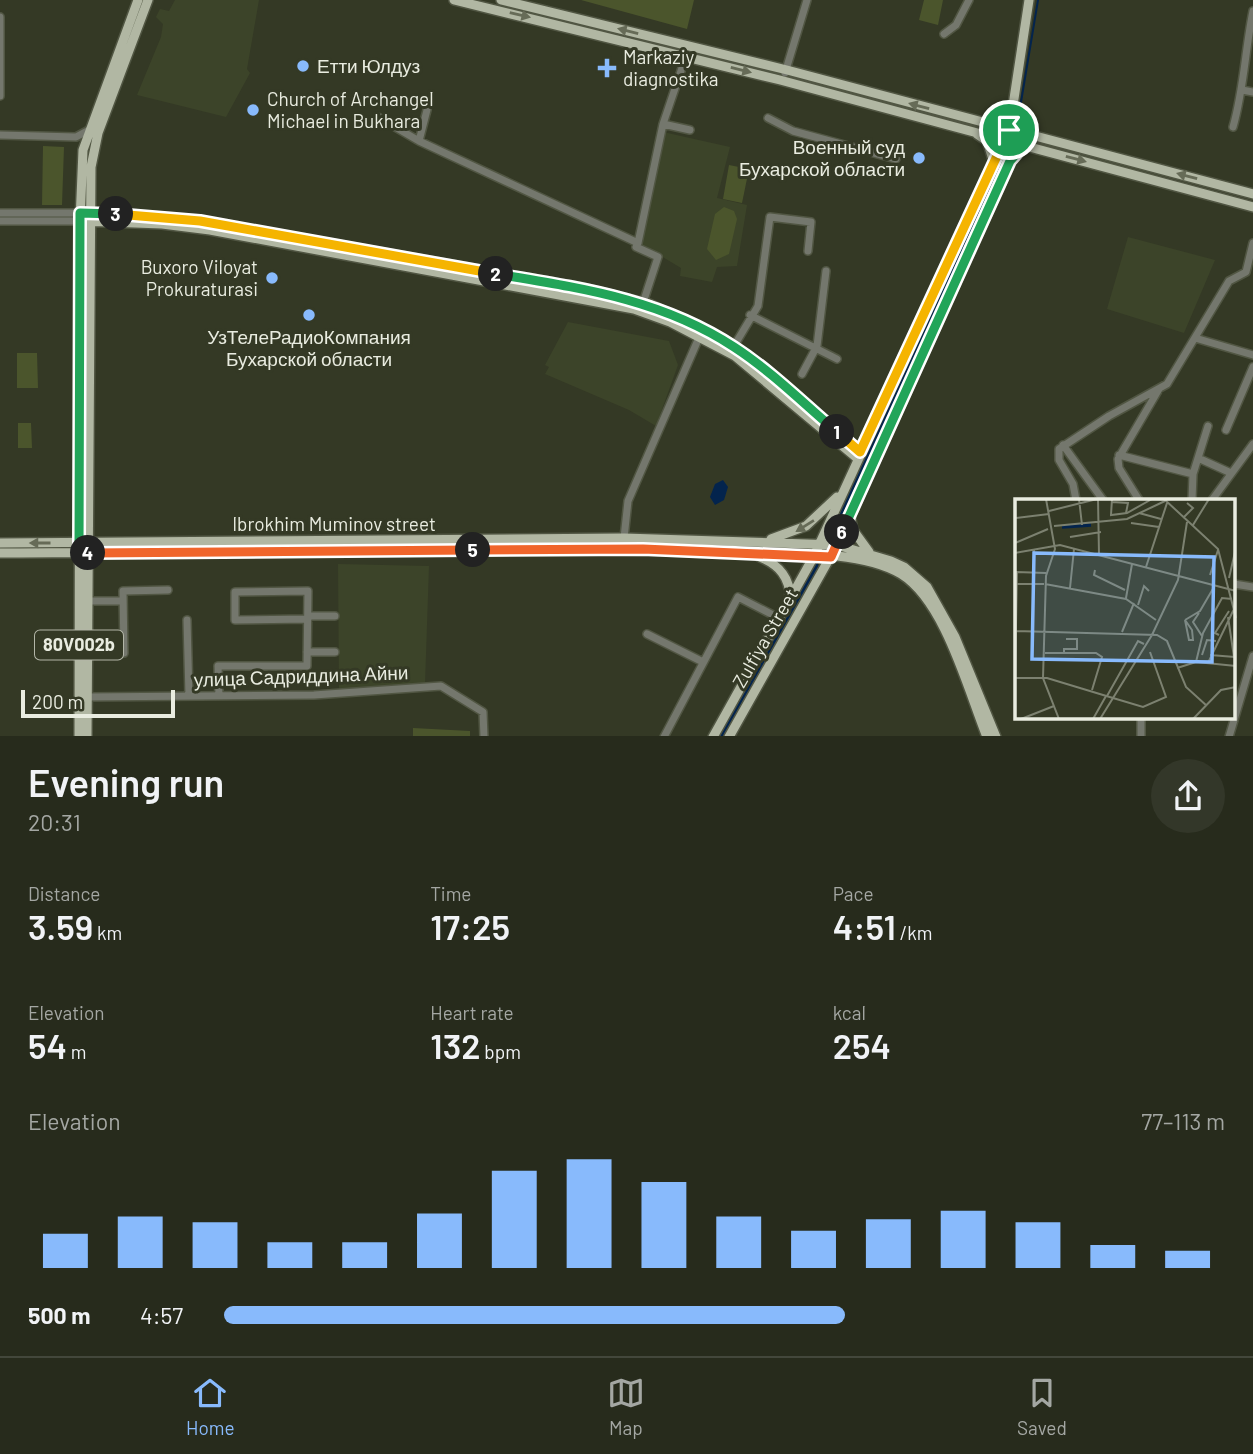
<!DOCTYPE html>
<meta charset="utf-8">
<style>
body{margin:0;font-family:Barlow,sans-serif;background:#333729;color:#f1f3f6;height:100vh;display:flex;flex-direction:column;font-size:26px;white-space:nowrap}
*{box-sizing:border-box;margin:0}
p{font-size:23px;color:#a4a7a3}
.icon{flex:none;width:38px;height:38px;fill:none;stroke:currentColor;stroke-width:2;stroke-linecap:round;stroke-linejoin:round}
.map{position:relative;height:736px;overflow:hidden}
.details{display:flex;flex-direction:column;background:#272b1c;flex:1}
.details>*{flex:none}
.scale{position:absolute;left:21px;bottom:18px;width:154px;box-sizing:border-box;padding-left:7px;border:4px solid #e9ece0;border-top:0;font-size:19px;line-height:24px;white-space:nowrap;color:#e9ece0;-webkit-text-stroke:5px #343925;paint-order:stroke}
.pin{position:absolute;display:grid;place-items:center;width:60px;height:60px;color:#fff;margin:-30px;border:4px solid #fff;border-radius:50%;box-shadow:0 2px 7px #0007}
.km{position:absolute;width:35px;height:35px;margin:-18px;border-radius:50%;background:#222;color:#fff;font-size:19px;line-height:35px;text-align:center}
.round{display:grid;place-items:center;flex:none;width:74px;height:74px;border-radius:37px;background:#333729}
.overview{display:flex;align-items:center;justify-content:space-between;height:119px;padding:0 28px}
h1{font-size:38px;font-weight:600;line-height:52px}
.figures{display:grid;grid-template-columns:repeat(3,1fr);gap:10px;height:119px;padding:7px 28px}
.figures div{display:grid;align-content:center}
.figures b{font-size:35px;font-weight:600}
.figures small{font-size:19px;font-weight:400}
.figures p{font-size:19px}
.chart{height:196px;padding:14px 28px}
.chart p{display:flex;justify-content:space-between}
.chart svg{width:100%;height:126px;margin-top:7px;stroke:#88bafc;stroke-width:6}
ul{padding:0 28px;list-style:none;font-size:23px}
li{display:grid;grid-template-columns:112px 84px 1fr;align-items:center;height:52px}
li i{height:18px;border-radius:9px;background:#88bafc}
.tab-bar{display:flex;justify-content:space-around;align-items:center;height:98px;border-top:2px solid #43473b;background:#272b1c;font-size:19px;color:#a4a7a3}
.tab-bar a{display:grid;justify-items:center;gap:4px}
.tab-bar .on{color:#88bafc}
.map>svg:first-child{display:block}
</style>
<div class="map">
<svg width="1253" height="737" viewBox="0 0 1253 737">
<rect width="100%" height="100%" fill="#343925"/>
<!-- built -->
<path fill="#3c4429" d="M175,0H259L247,69L250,73L226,117L137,95L161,37L163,24L156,17L160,9L169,11Z
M663,132L730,147L717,198L747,205L737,266L717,267L712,282L680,276L681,268L641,244Z
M1128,237L1215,260L1184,333L1107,309Z
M568,322L669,341L678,365L656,426L629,410L545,374L549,367L545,365Z
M338,564L429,566L425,684L339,689Z"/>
<!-- green -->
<path fill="#4b552c" d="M581,0H694L687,29Z
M924,0H943L938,25L919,20Z
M43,146L64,147L62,205H42Z
M729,165L749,169L742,203L723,199Z
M724,207L734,211L737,219L729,254L716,260L707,249L715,214Z
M17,353H37L38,388H17Z
M18,423H31L32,448H18Z
M413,728L470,731V736H413Z"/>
<!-- water -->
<path fill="#03244d" d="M723,480L728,487L724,500L715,505L710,497L715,484Z"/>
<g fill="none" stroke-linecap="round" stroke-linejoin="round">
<!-- stream -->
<path stroke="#03244d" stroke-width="2" d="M1018,120L1038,0"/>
<!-- canal -->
<path stroke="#03244d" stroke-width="5" d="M831,533L1001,165
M720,737L816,566"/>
<defs>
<path id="minor" d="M0,17V96
M944,34L956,25L969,0
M785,73L807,0
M1242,90L1253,92
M427,110L419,141L638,243L636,247L658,257L643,303
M378,117L419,141
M768,118L793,131L896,159
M663,124L690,130
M1233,127C1244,89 1245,50 1253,11
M0,135L76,137L89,130
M0,213H80
M0,221H80
M638,243L663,124L686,56
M750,315L837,359
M1195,338L1253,355
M734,346L758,306L770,217L811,222L808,251
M802,374L817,346L826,271
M1226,430L1253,367
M1063,445L1103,500
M1119,455L1193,474
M1198,458L1231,473
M1076,500L1073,484L1059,460V449L1109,416L1167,384L1229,281L1246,272L1253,243
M1139,500L1119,468L1118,459L1159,389
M1192,500L1193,474L1208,426
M1212,500L1253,444
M624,538L628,501L701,333
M1234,584L1253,587
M87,601H123
M308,616H335
M187,620L189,696
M647,634L701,661
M307,652H335
M87,655L124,653L123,591L168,590
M219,696L218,666H307L308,591L235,592V620L308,619
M87,697L314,695L441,686L483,712L484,737
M1141,717V737
M664,737L738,597L779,618
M1229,737L1253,656"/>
<path id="major" d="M454,0L780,80L1253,207
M501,0L787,70L1253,194
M977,134L987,141L993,159
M80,213L200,221L583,288L649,304L734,346L860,452
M80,221L162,224L210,230L634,309L670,322L735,356L857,458
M850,515L853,530L869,552
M771,539L806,526L837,497
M0,543L624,538L837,545L891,561L904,567L927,587L955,637L996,737
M0,553C243,552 486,543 729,553C779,555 857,548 901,574C945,601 968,690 987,737
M760,557C779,565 790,577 790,598
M79,737L80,221L83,150L138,0
M87,737L91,167L98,133L148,0
M713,737L814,556L1005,140L1010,125L1029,0
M729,737L837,545L1008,168L1010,139"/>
</defs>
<!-- minor casing -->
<use href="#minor" stroke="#515643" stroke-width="10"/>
<!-- major casing -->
<use href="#major" stroke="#515643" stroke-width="12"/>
<!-- minor -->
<use href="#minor" stroke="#74776d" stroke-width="7"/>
<!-- major -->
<use href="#major" stroke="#b1b7a3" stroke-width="9"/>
</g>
<!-- one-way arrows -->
<defs><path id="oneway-solid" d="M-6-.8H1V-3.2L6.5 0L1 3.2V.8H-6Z" transform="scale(1.75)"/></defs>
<g fill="#666b57">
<use href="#oneway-solid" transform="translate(520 15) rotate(13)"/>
<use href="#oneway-solid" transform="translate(628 31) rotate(-166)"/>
<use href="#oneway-solid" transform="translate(741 70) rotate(14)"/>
<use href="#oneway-solid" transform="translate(919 106) rotate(-165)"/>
<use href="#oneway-solid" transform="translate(1076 159) rotate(15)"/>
<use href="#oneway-solid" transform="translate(1187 176) rotate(-165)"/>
<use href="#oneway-solid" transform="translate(805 526) rotate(148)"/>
<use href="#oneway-solid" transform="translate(40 543) rotate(180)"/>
</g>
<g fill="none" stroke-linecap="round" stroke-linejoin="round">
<defs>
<path id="split-1" d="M837,432L860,452L1009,130"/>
<path id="split-2" d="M496,274C580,288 661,299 734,347C771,371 804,404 837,432"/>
<path id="split-3" d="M116,214L200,221L496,274"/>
<path id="split-4" d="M88,553H79L80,213L116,214"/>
<path id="split-5" d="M88,553L473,550"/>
<path id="split-6" d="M473,550L643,549L831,557L842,532"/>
<path id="split-7" d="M842,532L1010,161L1024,145L1010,141L1009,130"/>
</defs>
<!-- split-1 casing -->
<use href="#split-1" stroke="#fff" stroke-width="14"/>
<!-- split-2 casing -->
<use href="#split-2" stroke="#fff" stroke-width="14"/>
<!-- split-3 casing -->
<use href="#split-3" stroke="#fff" stroke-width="14"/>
<!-- split-4 casing -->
<use href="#split-4" stroke="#fff" stroke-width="14"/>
<!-- split-5 casing -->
<use href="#split-5" stroke="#fff" stroke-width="14"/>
<!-- split-6 casing -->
<use href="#split-6" stroke="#fff" stroke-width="14"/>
<!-- split-7 casing -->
<use href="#split-7" stroke="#fff" stroke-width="14"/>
<!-- split-1 -->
<use href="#split-1" stroke="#f5b400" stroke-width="9"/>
<!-- split-2 -->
<use href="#split-2" stroke="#22a559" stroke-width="9"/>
<!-- split-3 -->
<use href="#split-3" stroke="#f5b400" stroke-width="9"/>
<!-- split-4 -->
<use href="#split-4" stroke="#22a559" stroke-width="9"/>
<!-- split-5 -->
<use href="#split-5" stroke="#f0652b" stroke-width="9"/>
<!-- split-6 -->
<use href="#split-6" stroke="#f0652b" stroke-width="9"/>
<!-- split-7 -->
<use href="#split-7" stroke="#22a559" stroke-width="9"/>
</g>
<!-- markers -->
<g fill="#88bafc" stroke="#343925" stroke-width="2.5">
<circle cx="303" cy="66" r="7"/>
<path d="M603.5 57.5h7v7h7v7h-7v7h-7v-7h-7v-7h7z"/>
<circle cx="253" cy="110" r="7"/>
<circle cx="919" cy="158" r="7"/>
<circle cx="272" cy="278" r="7"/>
<circle cx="309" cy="315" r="7"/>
</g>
<g text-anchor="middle" stroke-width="6" stroke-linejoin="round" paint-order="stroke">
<!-- shield labels -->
<rect fill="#343925" stroke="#b3b6a8" stroke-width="2" x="35" y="630.5" width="88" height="29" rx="5"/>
<g font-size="18" font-weight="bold" fill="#e9ece0">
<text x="79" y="651">80V002b</text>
</g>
<!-- poi labels -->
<g font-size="19" fill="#e9ece0" stroke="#343925" text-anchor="start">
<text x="623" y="64">Markaziy<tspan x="623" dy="22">diagnostika</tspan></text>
<text x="317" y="73">Етти Юлдуз</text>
<text x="267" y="106">Church of Archangel<tspan x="267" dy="22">Michael in Bukhara</tspan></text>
<text x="905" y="154" text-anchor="end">Военный суд<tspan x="905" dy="22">Бухарской области</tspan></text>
<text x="258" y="274" text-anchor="end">Buxoro Viloyat<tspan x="258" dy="22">Prokuraturasi</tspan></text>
<text x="309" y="344" text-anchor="middle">УзТелеРадиоКомпания<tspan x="309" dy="22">Бухарской области</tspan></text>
</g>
<!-- street labels -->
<g font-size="19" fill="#e9ece0" stroke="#343925">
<text x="334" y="531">Ibrokhim Muminov street</text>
<text transform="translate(765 638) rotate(-60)" y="7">Zulfiya Street</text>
<text transform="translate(301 676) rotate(-2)" y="7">улица Садриддина Айни</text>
</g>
</g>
<!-- overview -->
<g transform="translate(1015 499)">
<rect width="220" height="220" fill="#343925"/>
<path fill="none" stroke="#03244d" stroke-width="3.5" d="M47,28L76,26"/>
<path fill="none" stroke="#7c8170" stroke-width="2" d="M31,0L40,50L31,77L28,179L44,220M64,0L67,26M83,0L84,55M97,0L96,16L112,14L137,0M149,0L203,50L221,119M97,3L113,4L111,14M34,12L82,0M124,14L146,20M0,19L34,15M168,19L178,9L172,4M116,24L144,28M178,26L194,0M39,27L112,20L150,2M55,38L86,33M0,44L33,30M0,54L45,46L221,92M131,68L152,4M80,71L79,76L110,91M1,73L31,74M19,74V50M195,76L203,51M214,79L220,53M0,85H29M30,85L111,100L141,121M55,89L59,50M111,99L117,65M123,106L129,87L134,92M184,114L178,123L187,137M213,118L219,158M170,121L177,131L178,141H174ZM170,121L185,112L199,88M0,132L142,136L152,142L171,188L192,207M107,133L119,104M204,136L200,134L214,112M30,154H81L87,158L77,191M49,154V150H62V140H51M187,156L192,141L201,142M195,156L220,158M181,163L188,134L207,99L217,100M193,164L219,110M162,169L181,163L221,167M0,179H32L98,199M0,181L2,73M92,197L123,142L129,145M98,199L128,208L151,198L135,153M6,220L39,207M78,220L91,197M85,220L137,136L163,81L172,23M178,220L206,191L221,188"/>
<path fill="#88bafc" fill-opacity="0.15" stroke="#88bafc" stroke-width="3.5" d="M19,54L199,58L197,163L17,160Z"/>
<rect width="220" height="220" fill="none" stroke="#e9ece0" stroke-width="3.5"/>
</g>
</svg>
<div class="scale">200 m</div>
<div class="pin" style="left:1009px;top:130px;background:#1e9e55"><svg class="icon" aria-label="arrive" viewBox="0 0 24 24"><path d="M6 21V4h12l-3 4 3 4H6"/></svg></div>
<b class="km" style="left:837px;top:432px">1</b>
<b class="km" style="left:496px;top:274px">2</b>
<b class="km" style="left:116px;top:214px">3</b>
<b class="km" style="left:88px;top:553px">4</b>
<b class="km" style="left:473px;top:550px">5</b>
<b class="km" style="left:842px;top:532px">6</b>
</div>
<section class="details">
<div class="overview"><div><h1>Evening run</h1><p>20:31</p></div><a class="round"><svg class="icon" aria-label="share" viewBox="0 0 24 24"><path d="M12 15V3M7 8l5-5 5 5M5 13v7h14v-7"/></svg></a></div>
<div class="figures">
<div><p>Distance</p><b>3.59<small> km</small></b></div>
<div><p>Time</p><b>17:25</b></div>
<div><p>Pace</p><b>4:51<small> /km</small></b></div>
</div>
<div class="figures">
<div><p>Elevation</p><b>54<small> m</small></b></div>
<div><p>Heart rate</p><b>132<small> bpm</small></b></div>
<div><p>kcal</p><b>254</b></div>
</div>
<div class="chart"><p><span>Elevation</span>77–113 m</p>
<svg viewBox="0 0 160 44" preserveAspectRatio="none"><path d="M5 44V32M15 44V26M25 44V28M35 44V35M45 44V35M55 44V25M65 44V10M75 44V6M85 44V14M95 44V26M105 44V31M115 44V27M125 44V24M135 44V28M145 44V36M155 44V38"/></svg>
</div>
<ul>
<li><b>500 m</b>4:57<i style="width:62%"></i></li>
</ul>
</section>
<nav class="tab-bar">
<a class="on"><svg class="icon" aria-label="home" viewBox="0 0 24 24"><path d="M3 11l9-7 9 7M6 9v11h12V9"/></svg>Home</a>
<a><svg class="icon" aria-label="map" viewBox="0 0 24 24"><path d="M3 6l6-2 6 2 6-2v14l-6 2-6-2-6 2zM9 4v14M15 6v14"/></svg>Map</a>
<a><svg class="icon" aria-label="saved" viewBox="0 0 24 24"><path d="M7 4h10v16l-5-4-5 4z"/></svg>Saved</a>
</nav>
